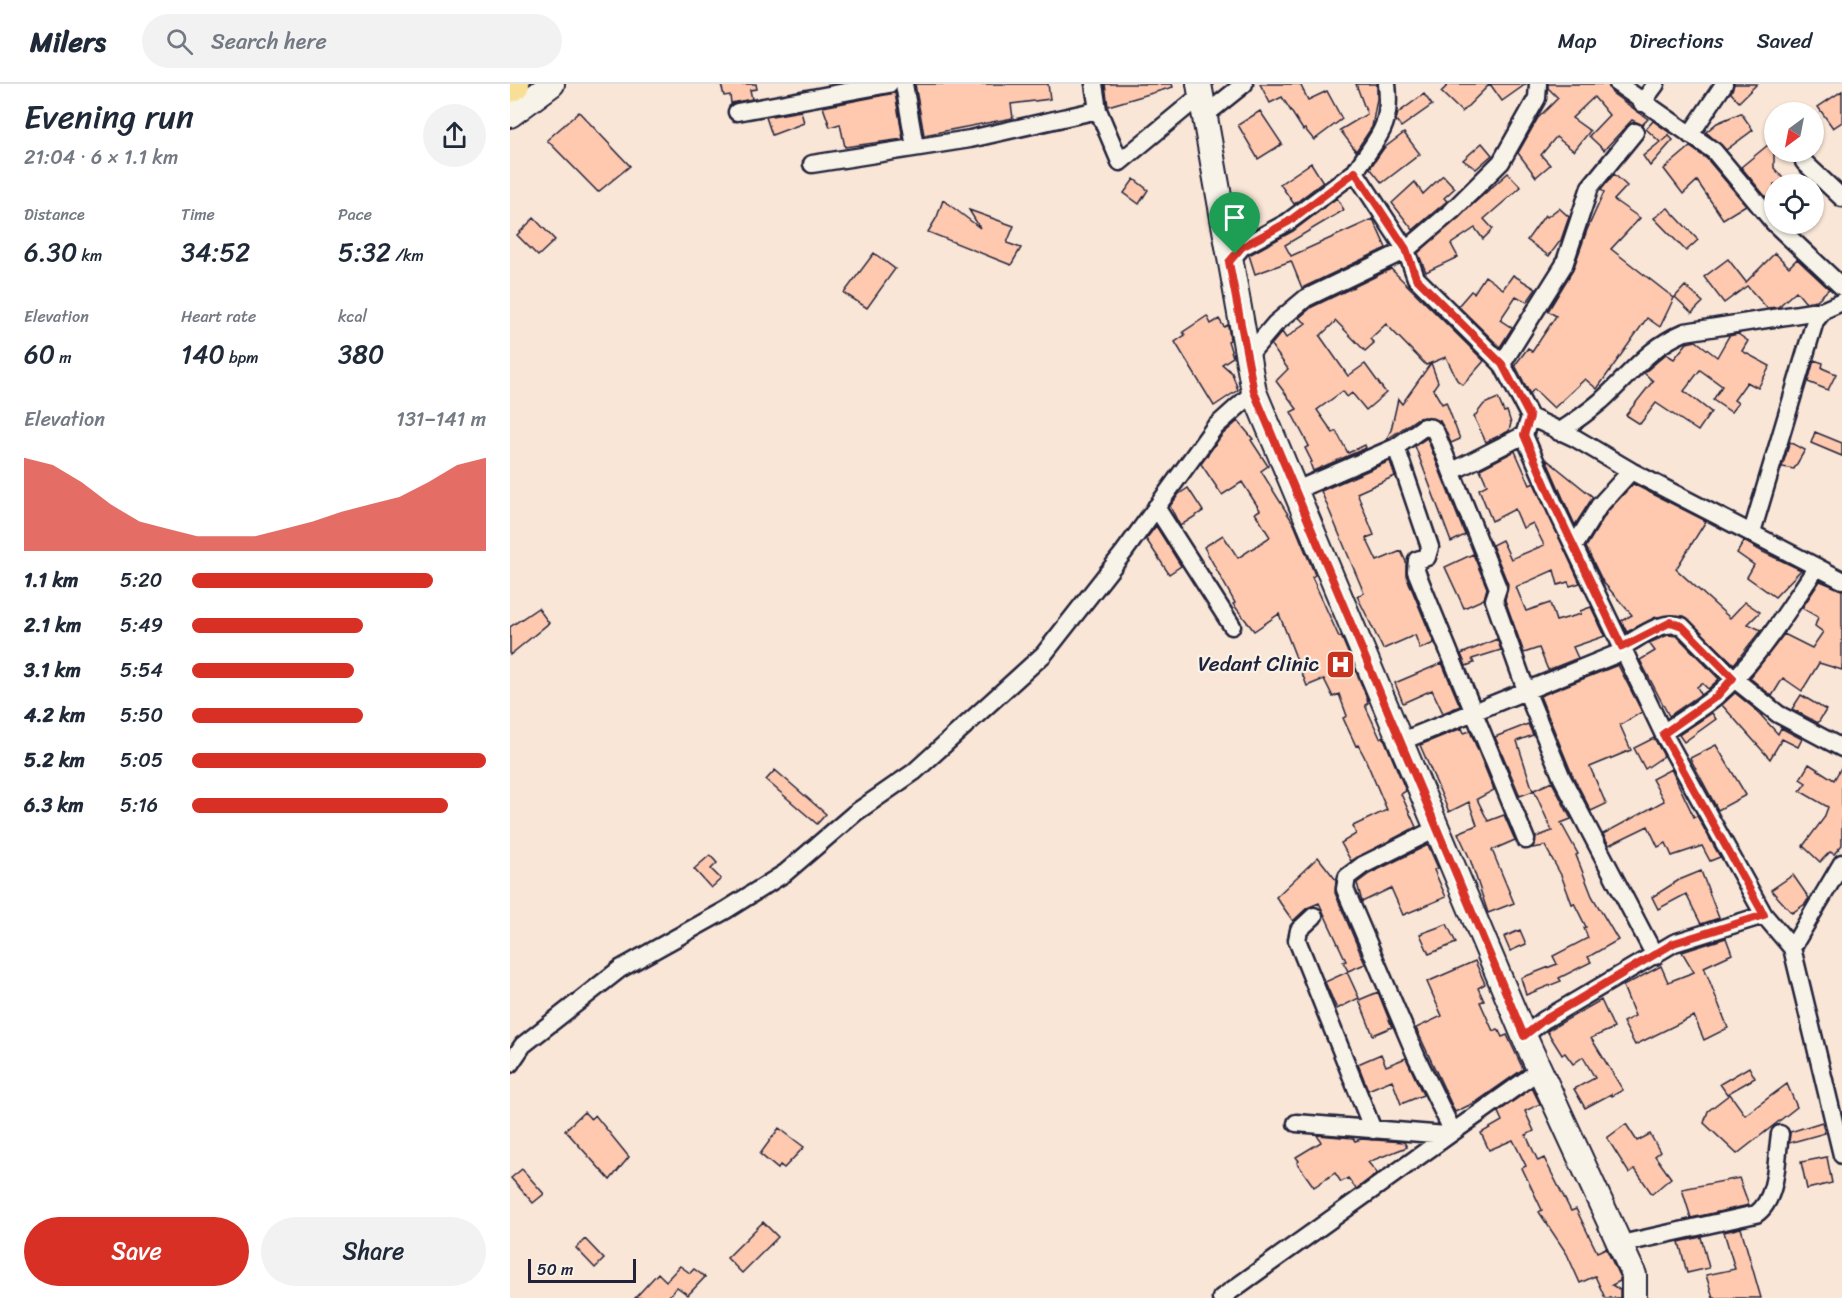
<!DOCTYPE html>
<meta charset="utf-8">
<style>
body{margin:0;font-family:Sriracha,sans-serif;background:#f2f2f3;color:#1f2937;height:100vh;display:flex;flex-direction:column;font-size:22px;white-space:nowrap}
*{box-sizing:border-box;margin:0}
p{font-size:20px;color:#747a83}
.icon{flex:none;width:33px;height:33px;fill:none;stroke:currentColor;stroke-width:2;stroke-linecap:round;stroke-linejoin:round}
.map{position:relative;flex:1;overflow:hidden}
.panel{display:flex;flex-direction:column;background:#fff;width:510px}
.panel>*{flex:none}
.needle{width:39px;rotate:212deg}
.tools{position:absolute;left:1254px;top:18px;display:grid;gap:12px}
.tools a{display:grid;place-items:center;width:60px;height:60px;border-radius:50%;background:#fff;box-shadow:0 2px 4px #0004;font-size:30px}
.scale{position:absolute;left:18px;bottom:15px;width:108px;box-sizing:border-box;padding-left:6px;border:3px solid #22223b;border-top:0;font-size:16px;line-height:21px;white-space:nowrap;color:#22223b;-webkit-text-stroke:4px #f7f3e8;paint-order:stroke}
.pin{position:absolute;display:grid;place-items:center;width:51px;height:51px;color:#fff;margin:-62px -26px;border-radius:50% 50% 50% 0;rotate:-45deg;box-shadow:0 0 6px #0007}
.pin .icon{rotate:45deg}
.round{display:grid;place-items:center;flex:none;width:63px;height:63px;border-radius:32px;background:#f2f2f3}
.summary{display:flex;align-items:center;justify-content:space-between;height:102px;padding:0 24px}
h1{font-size:33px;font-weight:600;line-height:45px}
.metrics{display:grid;grid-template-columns:repeat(3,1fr);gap:9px;height:102px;padding:6px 24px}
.metrics div{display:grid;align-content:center}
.metrics b{font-size:26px;font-weight:600}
.metrics small{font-size:16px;font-weight:400}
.metrics p{font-size:16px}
.chart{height:168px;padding:12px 24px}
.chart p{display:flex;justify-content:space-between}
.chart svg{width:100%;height:108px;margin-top:6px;fill:#d93025;opacity:.7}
.action{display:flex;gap:12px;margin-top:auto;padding:12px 24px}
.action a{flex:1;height:69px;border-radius:36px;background:#d93025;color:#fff;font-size:24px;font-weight:600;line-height:69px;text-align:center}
.action a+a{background:#f2f2f3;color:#1f2937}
ul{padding:0 24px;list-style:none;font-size:20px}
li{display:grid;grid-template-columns:96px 72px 1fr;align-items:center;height:45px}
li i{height:15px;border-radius:8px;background:#d93025}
header{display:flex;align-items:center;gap:36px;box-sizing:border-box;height:84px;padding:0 30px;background:#fff;border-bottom:2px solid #e0e1e3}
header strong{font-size:28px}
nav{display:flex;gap:33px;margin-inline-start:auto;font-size:21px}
.search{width:420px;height:54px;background:#f2f2f3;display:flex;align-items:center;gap:15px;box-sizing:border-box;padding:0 21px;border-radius:33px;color:#747a83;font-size:22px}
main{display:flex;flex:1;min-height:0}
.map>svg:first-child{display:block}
</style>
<header>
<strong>Milers</strong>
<div class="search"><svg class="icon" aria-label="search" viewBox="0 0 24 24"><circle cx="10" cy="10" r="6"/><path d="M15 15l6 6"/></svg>Search here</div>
<nav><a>Map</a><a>Directions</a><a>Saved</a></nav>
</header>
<main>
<section class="panel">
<div class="summary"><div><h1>Evening run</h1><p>21:04 · 6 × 1.1 km</p></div><a class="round"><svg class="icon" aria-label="share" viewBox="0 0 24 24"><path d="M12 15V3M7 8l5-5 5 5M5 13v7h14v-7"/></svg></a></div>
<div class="metrics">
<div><p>Distance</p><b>6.30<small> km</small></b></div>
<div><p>Time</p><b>34:52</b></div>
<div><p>Pace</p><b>5:32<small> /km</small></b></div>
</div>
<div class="metrics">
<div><p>Elevation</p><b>60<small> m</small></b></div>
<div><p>Heart rate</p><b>140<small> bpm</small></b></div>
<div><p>kcal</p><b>380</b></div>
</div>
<div class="chart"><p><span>Elevation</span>131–141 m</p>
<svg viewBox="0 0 160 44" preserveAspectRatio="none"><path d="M0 44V6L10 9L20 16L30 25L40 32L50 35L60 38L70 38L80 38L90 35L100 32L110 28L120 25L130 22L140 16L150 9L160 6V44z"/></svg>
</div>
<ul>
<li><b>1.1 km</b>5:20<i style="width:82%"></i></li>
<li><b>2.1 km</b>5:49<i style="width:58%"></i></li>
<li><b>3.1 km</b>5:54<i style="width:55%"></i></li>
<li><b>4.2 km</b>5:50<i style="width:58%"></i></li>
<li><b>5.2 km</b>5:05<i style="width:100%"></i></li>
<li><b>6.3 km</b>5:16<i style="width:87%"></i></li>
</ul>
<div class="action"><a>Save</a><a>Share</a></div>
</section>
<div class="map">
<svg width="1332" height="1214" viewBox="0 0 1332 1214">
<rect width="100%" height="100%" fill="#f9e6d7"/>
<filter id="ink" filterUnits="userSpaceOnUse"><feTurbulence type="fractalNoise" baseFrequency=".0167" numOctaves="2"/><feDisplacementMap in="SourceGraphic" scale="12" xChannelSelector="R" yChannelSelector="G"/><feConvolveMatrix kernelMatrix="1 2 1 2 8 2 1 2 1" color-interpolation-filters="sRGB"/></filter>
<g filter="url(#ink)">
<!-- building -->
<path fill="#fec9af" stroke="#22223b" stroke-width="1.5" d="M211,0H246L247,5L240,6L242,15L221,19L220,11L214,12Z
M405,0H538L540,15L501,20L503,34L414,51Z
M595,0H662L663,3L598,22Z
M750,0H790L798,16L817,7L832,35L804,56L795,45L793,46L772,13L760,19Z
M846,0H867V15L862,43L846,67L830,46L857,30Z
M939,0H1016L992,17L980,0L952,28L931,8Z
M1038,0H1098L1102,9L1138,35L1132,41L1122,36L1094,66L1079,52L1099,31L1084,13L1062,34L1080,47L1064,67L1046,53L1031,71L1040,81L1026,93L1008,69L1028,34L1048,14L1038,4Z
M1224,0H1247L1229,18L1221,9Z
M1332,7V38L1323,44L1308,23Z
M385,9L393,55L335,63L330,40L320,43L313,23Z
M914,10L922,21L891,43L886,36L888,29Z
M291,27L294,39L262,51L256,33Z
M750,27L772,60L748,75L728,41Z
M69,28L120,82L88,108L37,56Z
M1231,29L1243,46L1216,66L1196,48L1207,39Z
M1143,37L1160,49L1153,57L1159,52L1163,56L1140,82L1133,72L1150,58L1136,45Z
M894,49L910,70L872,99L860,84L874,64Z
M1264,56V84L1278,100H1264V123L1231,83Z
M972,59L982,71L966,85L953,76Z
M1180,63L1197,75L1236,121L1213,135L1187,97L1173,110L1154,85Z
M801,79L813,98L784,120L770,100Z
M998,89L1011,103L974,135L983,145L973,155L965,144L941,160L948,173L916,188L908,169Z
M1104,90L1117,102L1104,116L1130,134L1101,165L1164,214L1150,243L1137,234L1087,305L1075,295L1044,324L1024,305L1020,310L1005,281L1018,264L1022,268L1046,232L1038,227L1063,186L1077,146L1094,108L1091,106Z
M933,91L945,104L934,114L937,117L903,146L882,119L905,98L913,110Z
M624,95L638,106L629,120L614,109Z
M827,114L834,126L775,161L781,172L863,135L876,164L792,204L781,177L745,190L739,171L783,147Z
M433,116L470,144L459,126L504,142L497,159L511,164L501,181L418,148L427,133Z
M1049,124L1059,133L1051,156L1039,172L1017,156L1035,131L1037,133Z
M1158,124L1188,156L1176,167L1144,134Z
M24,134L45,156L28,172L7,151Z
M364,169L385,185L357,224L334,209Z
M1265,169L1279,183L1287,175L1319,205L1307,216L1295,218L1286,207L1268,223L1257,224L1237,202L1214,219L1194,193L1218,175L1236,198Z
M881,185L974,277L953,301L947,296L936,273L921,279L928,298L923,305L932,320L936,318L950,355L941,359L930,337L915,333L908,334L876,356L881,346L888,315L892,320L921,279L916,281L876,240L860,255L864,259L855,267L826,237L810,252L838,292L855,280L876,309L856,326L842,309L837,313L833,307L807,326L823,349L826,347L838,369L855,361L856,364L803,387L800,379L802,378L795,364L799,362L781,328L787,325L766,297L778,285L761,261L772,248L776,254L796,239L789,234L802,223Z
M1003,191L1026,205L1017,218L1006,212L990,236L1002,244L990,263L948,222L961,207L964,209L975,192L993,205Z
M1175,202L1193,218L1182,229L1165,213Z
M697,232L701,240L709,235L714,243L718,241L720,256L718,257L723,273L712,280L722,289L728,306L704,322L665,258L675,251L673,248Z
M1228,250L1238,257L1232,267L1260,282L1248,304L1237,298L1224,316L1228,319L1221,328L1203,316L1212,302L1190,286L1174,307L1201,328L1188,347L1146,319L1130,340L1116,331L1143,297L1134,289L1156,270L1164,275L1177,259L1186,257L1207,273L1219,252Z
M1304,276L1313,279L1312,284L1326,290L1318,306L1298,298Z
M988,314L994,328L997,327L1001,339L999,347L976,358L964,333L974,320Z
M728,337L743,355L741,356L758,382L751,387L784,440L805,491L802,493L829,553L831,552L857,614L858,619L855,621L870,654L873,652L896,707L891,710L906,743L841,777L831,759L846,750L843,742L877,726L854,672L848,661L846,662L833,634L837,632L829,610L823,613L814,595L797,602L769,530L744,547L723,520L725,519L694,463L713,451L728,474L760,453L745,429L750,426L732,398L712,411L691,380L712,351Z
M1305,348L1332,359V372L1301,359Z
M917,354L955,451L941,458L905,362Z
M1280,358L1295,366L1284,385L1272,383Z
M1005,367L1020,401L1024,399L1070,499L1060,502L1058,498L1048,501L1044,486L1006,503L1016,527L1040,519L1046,537L1071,530L1070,527L1081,523L1095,552L1063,563L1068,574L1038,586L1029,564L1014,569L995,516L998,500L982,461L992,456L1001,475L1034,461L1023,439L1013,444L1005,425L982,437L969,405L977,401L970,385Z
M1036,375L1083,413L1065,441L1056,421Z
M880,377L885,392L847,409L864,451L856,454L867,477L891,467L896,478V491L924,559L910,565L905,551L873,565L847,512L854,509L811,407Z
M1123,400L1196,437L1166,485L1220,534L1235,518L1250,528L1238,540L1251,546L1224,580L1174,532L1146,533L1117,548L1111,537L1122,531L1093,498L1076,463L1097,428Z
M678,404L693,427L670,442L660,422L669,410Z
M646,442L671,482L659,490L636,455Z
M1234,457L1253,468L1291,486L1265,513L1237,493L1244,481L1227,469Z
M963,470L977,504L974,515L954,524L935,483Z
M1310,497L1332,506V586L1309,579L1292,607L1273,594L1262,612L1240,594L1274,550L1302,564L1313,548L1305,542L1308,533L1292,524Z
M28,524L39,539L0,571V543Z
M1158,551L1167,552L1209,595L1198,605L1192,599L1187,603L1191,610L1159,632L1130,576L1145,567L1139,559Z
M987,555L991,566L962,575L964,579L956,582L951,570Z
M932,579L950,622L933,629L922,606L893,619L885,599Z
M1108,581L1132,628L1110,641L1121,666L1080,683L1096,720L1081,727L1062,690L1030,612Z
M1225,609L1246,626L1268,650L1271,644L1292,655L1288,663L1272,655L1260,675L1212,621Z
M1291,611L1316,626L1308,639L1282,625Z
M1202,629L1206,635L1174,658L1169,651Z
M1018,640L1023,651L1007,657L1023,707L1010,712L985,653Z
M952,644L954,649L960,647L984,706L967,715L978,737L994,731L1005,756L982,766L1004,819L978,829L960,775L948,749L967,741L959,718L939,728L910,661Z
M1144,654L1154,672L1135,685L1124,664Z
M1206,661L1236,711L1208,726L1180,674Z
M1299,680L1324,696L1332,682V761L1324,770L1320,768L1310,778L1293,762L1314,734L1318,723L1290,707L1296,699L1290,695Z
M1161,685L1184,733L1187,732L1210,773L1200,777L1192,762L1162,772L1156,759L1148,763L1138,742L1099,761L1093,750L1154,717L1142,695Z
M265,686L316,730L307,740L256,696Z
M1042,698L1061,735L1051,739L1068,770L1066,771L1082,812L1108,856L1078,873L1081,878L1049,894L1051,897L1016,911L1011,894L1047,880L1043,872L1078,854L1074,844L1076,843L1064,819L1062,820L1051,791L1035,762L1022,764L1026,753L1042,747L1024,706Z
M918,761L928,784L924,786L936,813L893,831L881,804L852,818L847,799L859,790Z
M200,771L207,779L201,785L211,795L201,804L184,785Z
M808,773L826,796L825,809L855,880L838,887L833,878L836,877L809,819L797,824L783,837L766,813Z
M1191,787L1209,834L1191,840L1176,810L1148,825L1142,813L1169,796Z
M1283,791L1299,814L1295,820L1282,829L1261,806Z
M937,840L946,859L919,870L910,850Z
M1010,846L1016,860L1000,867L994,853Z
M1216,854L1222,870L1194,883L1218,944L1194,956L1184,932L1125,961L1113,938L1125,932L1113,902L1151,882L1158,898L1184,888L1172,868Z
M965,877L975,900L968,904L974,917L970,918L983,947L988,945L992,953L997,951L1013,985L966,1018L945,1028L906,944L932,932L917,898Z
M837,888L849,914L827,925L815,898Z
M868,908L882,943L863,951L849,916Z
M1091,916L1104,944L1081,954L1113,1006L1102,1012L1101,1010L1075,1024L1064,1005L1085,994L1073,973L1063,980L1055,969L1052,971L1037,947Z
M871,970L876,982L896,974L913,1011L891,1020L882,996L858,1006L848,980Z
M1239,983L1245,994L1217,1010L1210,1000Z
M1277,1000L1287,1023L1227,1070L1194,1039L1198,1027L1220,1010L1235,1031Z
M1022,1004L1030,1020L1015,1027L1024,1047L1016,1051L1028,1077L1034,1074L1061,1127L1066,1125L1087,1168L1096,1164L1110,1194V1197L1102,1201L1110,1206V1214H1095L1085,1192L1070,1199L1057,1170L1029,1128L1032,1126L1012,1084L1016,1082L1003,1056L979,1066L971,1049L992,1037L988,1028Z
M74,1028L81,1035L85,1031L119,1073L100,1096L55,1046Z
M1312,1038L1315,1049L1279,1059L1280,1048Z
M1116,1040L1127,1057L1140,1050L1150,1068L1145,1072L1161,1094L1142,1110L1125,1085L1119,1089L1097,1054Z
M269,1044L294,1063L274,1084L270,1081L268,1085L250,1070Z
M807,1051L843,1054L845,1057L851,1055L894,1058L897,1063L858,1078L867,1089L846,1105L838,1094L831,1098L825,1089L804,1103L787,1079L789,1077L786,1073L811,1058Z
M1317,1073L1322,1099L1297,1105L1291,1078Z
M12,1085L34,1110L23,1119L1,1094Z
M1229,1094L1239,1121L1181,1134L1172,1105Z
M253,1138L268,1153L232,1189L217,1174Z
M1231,1144L1251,1214H1203L1196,1191L1225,1185L1214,1148Z
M1191,1153L1199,1184L1177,1189L1169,1158Z
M75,1155L94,1175L85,1184L66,1164Z
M170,1182L180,1189L184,1185L195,1193L178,1211L167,1203L157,1214H125L148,1189L156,1197Z"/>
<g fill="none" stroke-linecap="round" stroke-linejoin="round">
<defs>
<path id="street" d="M394,0L405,63
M584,0L588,26L610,78L691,11
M877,0C882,45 867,53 845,88L896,166L906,194L992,280L1020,333L1065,354L1121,387L1332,496
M1108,0L1204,67L1264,139
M1132,19L1146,0
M227,28L379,0
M694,32L734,0
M1180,51L1214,0
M1294,78L1332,114
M302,80L460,55L588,26
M1265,140L1332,203
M719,178L732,163L778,138L845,88
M736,274L765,240L796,214L896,166L942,127L991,78L1027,14L1028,0
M992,280L1054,181L1080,103L1125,48
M1020,333L1014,351L1046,425L1114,567
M1049,348C1064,338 1078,328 1091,317C1121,290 1137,264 1175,248L1314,226
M886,363L920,463L917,473L907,476L906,487L1016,756
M943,387L1014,351
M784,407L886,363L914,343L922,344L926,349L988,504L984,516L1016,606L1052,694L1145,872
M646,423L722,542
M1242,448L1305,237L1314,226L1332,218
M1065,461L1089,422L1121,387
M1112,563C1131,553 1151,535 1172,542L1223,594L1268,630L1332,664
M1153,649C1170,637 1189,626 1205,613C1247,578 1277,527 1307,483
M892,657L1114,567L1153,649L1254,831L1282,864L1332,1071
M926,745L853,781L837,793L835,805L907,974L942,1046
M804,832L789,846L787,856L863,1046
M1282,864L1332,779
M1014,952L1034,936L1164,859L1254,831
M0,980L13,961L110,885L216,826L275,789L345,729L404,688L534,570L614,468L704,344L744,308
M786,1039L936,1051
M1111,1160L1246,1130C1268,1115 1266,1075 1270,1050
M711,1214L1031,985"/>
<path id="secondary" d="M689,0L744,308L1014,952L1124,1191V1214
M0,31L42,0"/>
<path id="highway" d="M0,2L3,0"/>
</defs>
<!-- street casing -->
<use href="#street" stroke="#22223b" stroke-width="21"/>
<!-- secondary casing -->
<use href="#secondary" stroke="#22223b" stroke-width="28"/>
<!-- highway casing -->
<use href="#highway" stroke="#22223b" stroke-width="36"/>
<!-- street -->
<use href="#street" stroke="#f7f3e8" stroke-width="16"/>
<!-- secondary -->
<use href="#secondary" stroke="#f7f3e8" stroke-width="24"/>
<!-- highway -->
<use href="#highway" stroke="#f9df96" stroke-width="32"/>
</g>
</g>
<g fill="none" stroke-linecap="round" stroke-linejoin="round" filter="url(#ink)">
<defs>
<path id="route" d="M845,88L896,165L906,194L992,280L1020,333L1014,351L1046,425L1112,563L1161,538L1172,542L1223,594L1207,612L1153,650L1254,831L1164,859L1034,936L1014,952L744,308L719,178L732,163L778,138Z"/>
</defs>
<!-- route casing -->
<use href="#route" stroke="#fff" stroke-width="12"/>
<!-- route -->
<use href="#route" stroke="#d93025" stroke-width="8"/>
</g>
<!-- icons -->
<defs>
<symbol id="hospital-square" viewBox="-11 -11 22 22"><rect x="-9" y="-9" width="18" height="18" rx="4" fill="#c8321e" stroke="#f7f3e8"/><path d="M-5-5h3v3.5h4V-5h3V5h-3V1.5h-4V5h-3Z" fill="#fff"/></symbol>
</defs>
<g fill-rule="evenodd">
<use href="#hospital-square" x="814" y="564" width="33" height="33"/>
</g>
<g text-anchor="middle" stroke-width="4.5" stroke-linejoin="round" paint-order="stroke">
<!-- poi labels -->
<g font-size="21" fill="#22223b" stroke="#f7f3e8" text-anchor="end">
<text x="809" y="587">Vedant Clinic</text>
</g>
</g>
</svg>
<div class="tools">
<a><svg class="needle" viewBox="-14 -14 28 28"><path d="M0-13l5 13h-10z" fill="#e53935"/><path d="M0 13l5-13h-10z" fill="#747a83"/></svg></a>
<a><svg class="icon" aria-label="locate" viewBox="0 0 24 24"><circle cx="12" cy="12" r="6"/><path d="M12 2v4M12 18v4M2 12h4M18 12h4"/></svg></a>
</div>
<div class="scale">50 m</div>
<div class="pin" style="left:725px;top:170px;background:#1e9e55"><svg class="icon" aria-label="arrive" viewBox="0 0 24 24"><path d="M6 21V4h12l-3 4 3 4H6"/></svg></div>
</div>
</main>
